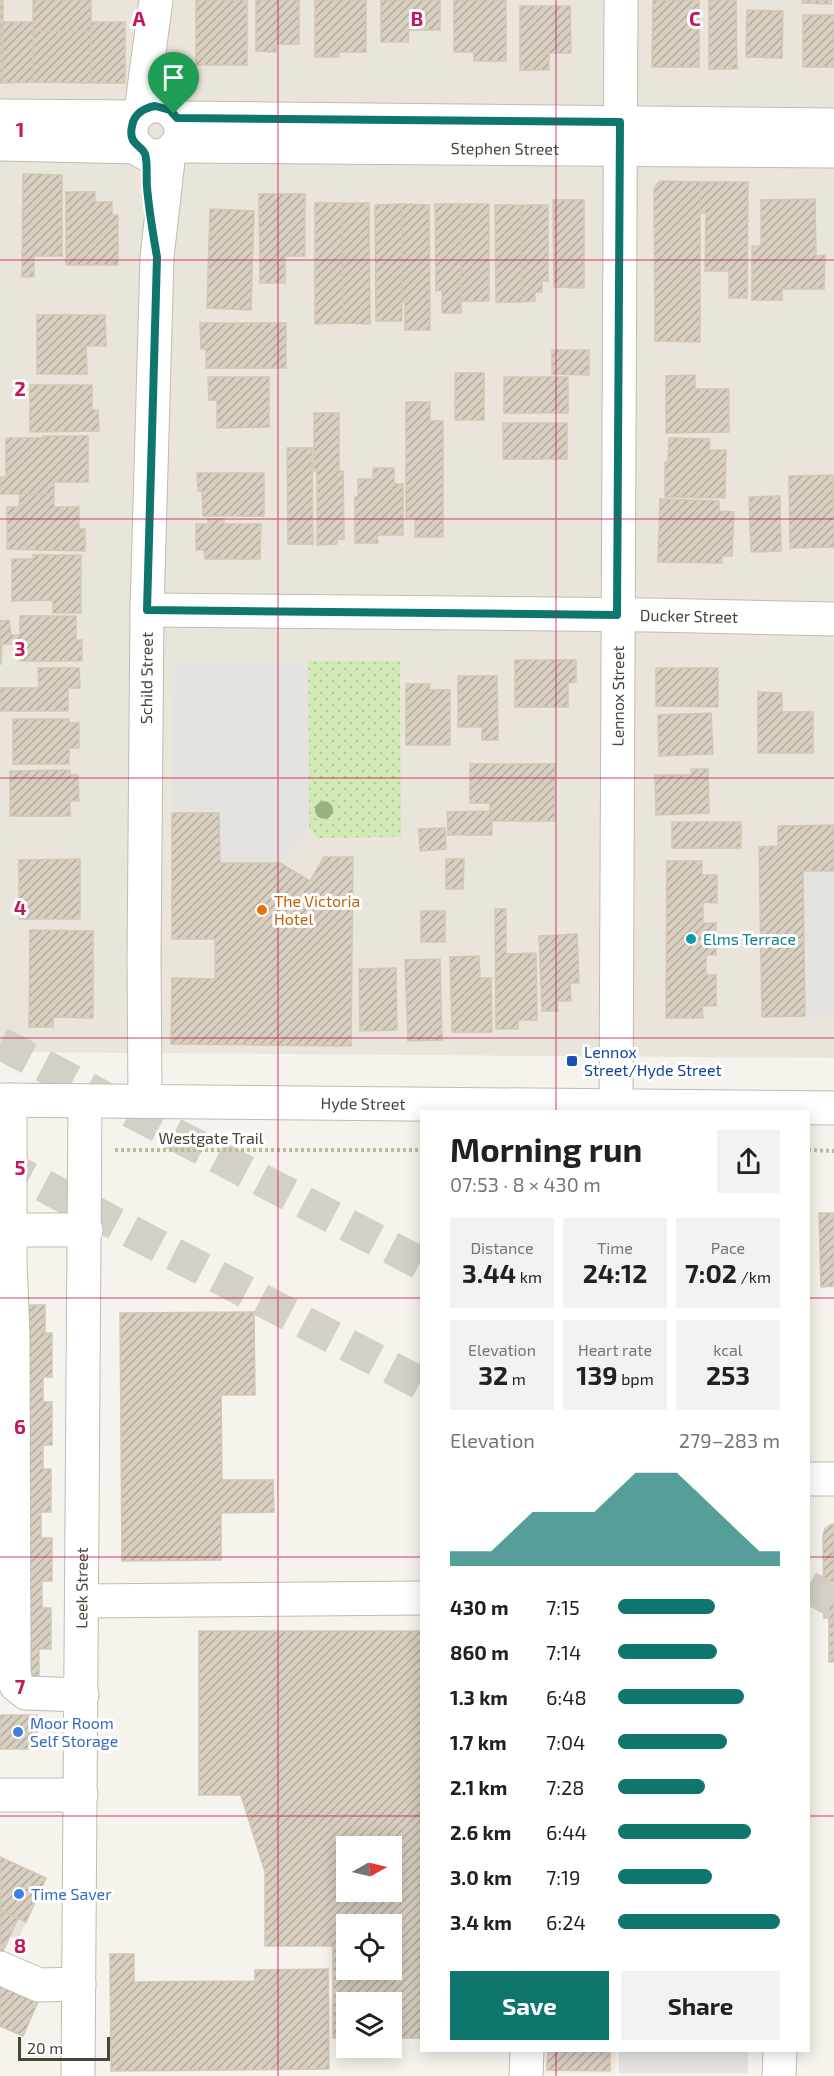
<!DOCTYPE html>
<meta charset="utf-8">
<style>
body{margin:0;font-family:"Exo 2",sans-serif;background:#f2f2f2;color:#202124;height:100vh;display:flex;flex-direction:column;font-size:22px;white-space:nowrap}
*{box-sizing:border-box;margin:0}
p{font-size:20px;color:#757577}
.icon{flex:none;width:33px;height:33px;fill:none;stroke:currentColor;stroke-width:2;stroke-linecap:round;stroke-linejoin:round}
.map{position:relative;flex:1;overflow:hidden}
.panel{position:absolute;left:420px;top:1110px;width:390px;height:942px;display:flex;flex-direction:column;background:#fff;border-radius:0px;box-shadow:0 3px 15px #0003}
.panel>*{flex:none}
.needle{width:39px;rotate:82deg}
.buttons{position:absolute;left:336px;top:1836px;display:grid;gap:12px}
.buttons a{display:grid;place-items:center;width:66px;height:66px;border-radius:0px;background:#fff;box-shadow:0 3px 15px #0003;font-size:30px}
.scale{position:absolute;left:18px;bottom:15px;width:92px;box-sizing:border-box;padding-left:6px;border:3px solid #4b4439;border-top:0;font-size:16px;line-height:21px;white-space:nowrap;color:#4b4439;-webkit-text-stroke:4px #fff;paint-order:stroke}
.pin{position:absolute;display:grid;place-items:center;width:51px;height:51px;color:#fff;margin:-62px -26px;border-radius:50% 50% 50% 0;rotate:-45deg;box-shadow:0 0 6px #0007}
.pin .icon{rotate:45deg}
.round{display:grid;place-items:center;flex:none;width:63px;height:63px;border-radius:0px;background:#f2f2f2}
.summary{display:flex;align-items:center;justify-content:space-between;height:102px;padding:0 30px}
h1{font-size:33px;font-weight:700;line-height:45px}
.figures{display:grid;grid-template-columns:repeat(3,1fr);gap:9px;height:102px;padding:6px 30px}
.figures div{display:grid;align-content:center;border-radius:0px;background:#f2f2f2;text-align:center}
.figures b{font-size:26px;font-weight:700}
.figures small{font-size:16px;font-weight:400}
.figures p{font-size:16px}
.chart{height:168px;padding:12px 30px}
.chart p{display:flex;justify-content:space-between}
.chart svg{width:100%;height:108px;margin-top:6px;fill:#0f766e;opacity:.7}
.cta{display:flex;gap:12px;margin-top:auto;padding:12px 30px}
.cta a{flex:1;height:69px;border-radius:0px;background:#0f766e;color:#fff;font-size:24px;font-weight:700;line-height:69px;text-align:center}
.cta a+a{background:#f2f2f2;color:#202124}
ul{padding:0 30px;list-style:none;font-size:20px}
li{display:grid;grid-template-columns:96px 72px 1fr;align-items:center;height:45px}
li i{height:15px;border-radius:8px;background:#0f766e}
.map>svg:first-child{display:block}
</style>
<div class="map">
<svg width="834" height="2076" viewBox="0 0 834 2076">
<defs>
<pattern id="park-dots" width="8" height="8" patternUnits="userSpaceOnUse" patternTransform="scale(1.5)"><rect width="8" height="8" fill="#d2eab5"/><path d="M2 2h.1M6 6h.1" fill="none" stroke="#b6ca9c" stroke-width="1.8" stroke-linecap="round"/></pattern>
<pattern id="building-hatch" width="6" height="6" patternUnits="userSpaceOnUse" patternTransform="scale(1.5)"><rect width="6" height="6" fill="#d8cfc1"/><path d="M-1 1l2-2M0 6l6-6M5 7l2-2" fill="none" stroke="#b1aa9e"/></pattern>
</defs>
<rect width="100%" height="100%" fill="#f6f3ec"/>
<!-- residential -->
<path fill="#eae5da" d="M0,0H834V1058L0,1052Z"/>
<!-- commercial -->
<path fill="#f7ead8" d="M545,2051H615V2073H545Z"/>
<!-- park -->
<path fill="url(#park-dots)" d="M308,661H400L401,837L318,838L309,828Z"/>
<!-- parking -->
<path fill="#e5e3e0" d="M174,661H308L309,828L280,863H220L172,813Z
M803,871H834V1015L805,1016Z
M0,1910L26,1922L18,1940L0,1932Z
M619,2051H748V2073H619Z"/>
<!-- building -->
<path fill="url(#building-hatch)" stroke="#d3c7b4" stroke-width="1.5" fill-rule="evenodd" d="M0,0H3V83H0Z
M33,0H91V31H33Z
M196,0H247V65H196Z
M256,0H299V44H276V52L256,51Z
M315,0H366V52H339V57H315Z
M381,0H440V30H409L408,42H381Z
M454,0H506V61H474V52H454Z
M653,0H699V67H652Z
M709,0H736L737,69H709Z
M802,0H831V4L802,3Z
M520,6H570L571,53H549V70H520Z
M747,10L783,11L782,58L746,57Z
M803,15H834V67H803Z
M3,22H34L33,82L3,83Z
M91,22H125V83H91Z
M33,31H91V83L33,82Z
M23,174L62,175V256H34V277H22Z
M660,181L700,182V342L655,341L654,188Z
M700,182H748L747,298H729V271H705L706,213H700Z
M66,192H95V202H112V215H118V265H66Z
M259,194H305V256H285V283H260Z
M815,199L816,256L825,255L824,289H782V300H752V246H761V200Z
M553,200H584V288L554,287Z
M315,203H342L343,323L315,324Z
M342,203H369L370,324L343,323Z
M402,204L429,205L430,330H405V302H402Z
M402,204V321H376L375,205Z
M435,204H461V313H442V290L436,291Z
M461,204H489V301H461Z
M495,205H521L522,302H496Z
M521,205H548V281H542V292H535V301L522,302Z
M210,209L254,211L251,310L207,308Z
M37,315H105L106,346H86L87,374H37Z
M200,323H286V368H206V349H201Z
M552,350H589V375L552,374Z
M455,373H484V420H455Z
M695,375V389H729V432L666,433V376Z
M208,377H269V427L217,428V400H209Z
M504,377H568V413H504Z
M30,385H92V410H98L99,431L30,432Z
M406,402H430V421H443V537H415V518H406Z
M314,413H339V471H343L344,539H337V544L317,545V471H314Z
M503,423H567V459H503Z
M43,436H88V482H54V494H0V477H6V438H43Z
M669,438L710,439L709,450H726L725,498L665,497V462H668Z
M287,448H312L313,544H288Z
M373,468H394V484H403V535H377L378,543H355V497H358V479H373Z
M197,473H264V516H203L202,491H198Z
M833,475L834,547L790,548L789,476Z
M20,494H54V507H79V529H85V551L7,549V507H19Z
M780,496L781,551L751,552L749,497Z
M660,499L719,501V511L734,512L732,556H722V563L658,562Z
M208,519H224V524H261L260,559H205L204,550H196V524H208Z
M33,555H81V613H53V600L12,601V559H33Z
M20,616H76V640H82V661H20L21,644H2L1,664H0V621L9,620L11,635H20Z
M515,660H576V682L568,683V707H515Z
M38,668H79L80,688H68V711H0V688H39Z
M656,668H718V707L656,706Z
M458,676H497L498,740H482V727H458Z
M406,684H430L429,690H450V745H406Z
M758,692L782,693V712H813V753H758Z
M711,713L713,754L659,756L658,715Z
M13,719H69V723H79V748H69V764H13Z
M470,764H555V821H492V835H448L447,812L490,811V803H470Z
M691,769H708L709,813L656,815L655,775H691Z
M70,770V775H78L79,801H70V816H10V771Z
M172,813H219L220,863H280L310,881L324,857H353L351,1046L171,1044L172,978L215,979V939H172Z
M672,822H741V848H672Z
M834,825V871H803L805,1016L762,1017L759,847L778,846V826Z
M445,828L446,849L420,851L419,829Z
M80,859V919H19V860Z
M446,859H464L463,889H446Z
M667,861H702V875H717V903L703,902V923H716V955H706V975H716V1006H702L703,1018H666Z
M495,909H506V954L536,953L537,1020H518V1029H496Z
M421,911H445V942H421Z
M30,930L93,931V1018L53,1017V1027H29Z
M577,934L579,983H570L571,1001H557L558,1011H542L539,936Z
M479,956L480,978H491L492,1032H452L450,957Z
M440,959L442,1040L408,1041L405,960Z
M396,968L397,1030L360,1031L359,969Z
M819,1213H834V1286L821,1287Z
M21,1305H45V1333H52V1377H43V1402H52V1445H43V1469H51V1512H41V1538H52V1581H42V1608H51V1649H39V1676H22Z
M254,1312L255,1395H221L222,1480H273L274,1512L221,1513V1560L122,1561L120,1313Z
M834,1524V1618H824L823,1535L825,1529L830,1525Z
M829,1619H834V1662H829Z
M199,1631H422V2038H392V2002H346V2038H333V1946H265V1872L241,1795H199ZM346,1846H392V1892H346ZM346,1924H392V1970H346Z
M0,1715H37V1749H0Z
M0,1857L46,1878L26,1922L0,1910Z
M0,1910L18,1918L0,1958Z
M110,1954H134V1982L255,1981V1970L328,1969L329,2069L111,2071Z
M0,1985L38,2002L23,2036L0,2026Z
M548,2050H610V2071L547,2070Z"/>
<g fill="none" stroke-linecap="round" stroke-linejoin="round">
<!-- highway-tunnel -->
<path stroke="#d4d0c8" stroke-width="33" stroke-dasharray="33 16" stroke-linecap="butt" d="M0,1043L422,1264
M0,1163L422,1384
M808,1587L834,1601"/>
<defs>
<g id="minor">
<circle cx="156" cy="131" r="25"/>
<path d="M141,111L156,0"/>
<path d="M0,116L135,117"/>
<path d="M177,118L834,125"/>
<path d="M0,144L138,147"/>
<path id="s1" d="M175,146L834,151"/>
<path id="s2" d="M147,610L651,615L834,619"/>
<path id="s3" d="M0,1100L834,1108"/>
<path d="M10,1100V1263L13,1335L14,1670L16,1685L26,1693L82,1695"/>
<path id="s4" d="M145,1100L144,958L147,610L157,257L169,152"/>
<path id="s5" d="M616,1106L621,0"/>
<path d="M10,1230H86"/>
<path d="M808,1479H834"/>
<path d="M82,1601L422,1598"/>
<path d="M0,1795H81"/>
<path d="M0,1968L39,1985L79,1984"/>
<path id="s6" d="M78,2076L85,1101"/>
<path d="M526,2076L527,2050"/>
<path d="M779,2076L780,2050"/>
</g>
</defs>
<!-- minor casing -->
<use href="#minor" stroke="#c2bbae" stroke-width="35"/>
<!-- path -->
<path stroke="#c4b79f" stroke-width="4" stroke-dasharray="3 3" stroke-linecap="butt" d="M115,1150H422
M808,1150L834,1151"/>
<!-- minor -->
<use href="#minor" stroke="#fff" stroke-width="33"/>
</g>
<!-- trees -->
<circle fill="#97b381" cx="324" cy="810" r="9"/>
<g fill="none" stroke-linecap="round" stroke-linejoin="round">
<defs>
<path id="route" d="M155,106L170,110L177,118L620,122L617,615L147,610L157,257C153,234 149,211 147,187C146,178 148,163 145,154C141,144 128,145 132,126C134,114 144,108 155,106Z"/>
</defs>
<!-- route casing -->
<use href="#route" stroke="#fff" stroke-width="12"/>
<!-- route -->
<use href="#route" stroke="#0f766e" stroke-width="8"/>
</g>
<!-- grid -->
<path fill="none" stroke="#c2185b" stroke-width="1.5" stroke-opacity="0.55" d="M278,0V2076M556,0V1112M0,260H834M0,519H834M0,778H834M0,1038H834M0,1298H422M808,1298H834M0,1557H422M808,1557H834M0,1816H422M808,1816H834M556,2050V2076"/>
<!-- markers -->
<circle fill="#e8710a" stroke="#fff" stroke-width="2" cx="262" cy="910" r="6"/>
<circle fill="#0f9aa8" stroke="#fff" stroke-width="2" cx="691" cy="939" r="6"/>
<rect fill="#1a4fb4" stroke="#fff" stroke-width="2" x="566" y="1055" width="12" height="12" rx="3"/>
<g fill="#3f7fe0" stroke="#fff" stroke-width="2">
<circle cx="18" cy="1732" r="6"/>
<circle cx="19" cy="1894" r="6"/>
</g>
<g text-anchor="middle" stroke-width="6" stroke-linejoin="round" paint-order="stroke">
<!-- street labels -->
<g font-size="16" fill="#4b4439" stroke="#fff">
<text dy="6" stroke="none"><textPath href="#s1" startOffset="330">Stephen Street</textPath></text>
<text dy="6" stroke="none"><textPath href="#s2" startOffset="542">Ducker Street</textPath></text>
<text dy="6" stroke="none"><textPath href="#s4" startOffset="422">Schild Street</textPath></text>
<text dy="6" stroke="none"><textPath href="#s5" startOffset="410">Lennox Street</textPath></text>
<text dy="6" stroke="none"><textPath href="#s3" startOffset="363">Hyde Street</textPath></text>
<text x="211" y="1144">Westgate Trail</text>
<text dy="6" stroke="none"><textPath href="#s6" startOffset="488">Leek Street</textPath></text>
</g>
<!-- food labels -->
<g font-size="16" fill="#c56008" stroke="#fff" text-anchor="start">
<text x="274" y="907">The Victoria<tspan x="274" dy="18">Hotel</tspan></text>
</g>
<!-- culture labels -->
<g font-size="16" fill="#0d838f" stroke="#fff" text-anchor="start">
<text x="703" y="945">Elms Terrace</text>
</g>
<!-- transit labels -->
<g font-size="16" fill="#164399" stroke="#fff" text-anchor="start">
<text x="584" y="1058">Lennox<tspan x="584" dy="18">Street/Hyde Street</tspan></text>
</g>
<!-- shop labels -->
<g font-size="16" fill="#366cbe" stroke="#fff" text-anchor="start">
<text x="30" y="1729">Moor Room<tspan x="30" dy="18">Self Storage</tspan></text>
<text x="31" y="1900">Time Saver</text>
</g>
</g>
<g font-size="20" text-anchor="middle" font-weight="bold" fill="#c2185b" stroke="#fff" stroke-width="6" stroke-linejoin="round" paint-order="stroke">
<text x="139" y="26">A</text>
<text x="417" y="26">B</text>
<text x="695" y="26">C</text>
<text x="20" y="137">1</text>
<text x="20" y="396">2</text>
<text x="20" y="656">3</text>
<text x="20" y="915">4</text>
<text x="20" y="1175">5</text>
<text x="20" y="1434">6</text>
<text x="20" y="1694">7</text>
<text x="20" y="1953">8</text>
</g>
</svg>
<div class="buttons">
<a><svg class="needle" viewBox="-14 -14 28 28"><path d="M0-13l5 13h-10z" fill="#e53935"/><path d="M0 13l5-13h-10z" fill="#757577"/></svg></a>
<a><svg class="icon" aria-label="locate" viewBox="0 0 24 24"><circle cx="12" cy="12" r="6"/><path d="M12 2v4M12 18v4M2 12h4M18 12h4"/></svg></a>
<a><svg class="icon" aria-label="layers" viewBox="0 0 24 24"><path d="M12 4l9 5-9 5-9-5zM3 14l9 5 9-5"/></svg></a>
</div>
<div class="scale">20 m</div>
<div class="pin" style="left:174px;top:114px;background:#1e9e55"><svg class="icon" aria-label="arrive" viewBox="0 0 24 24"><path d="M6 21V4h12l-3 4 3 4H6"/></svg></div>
<section class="panel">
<div class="summary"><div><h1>Morning run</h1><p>07:53 · 8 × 430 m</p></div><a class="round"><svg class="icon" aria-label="share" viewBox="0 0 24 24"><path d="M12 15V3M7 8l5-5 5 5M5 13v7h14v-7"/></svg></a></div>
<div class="figures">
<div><p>Distance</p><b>3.44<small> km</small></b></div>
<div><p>Time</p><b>24:12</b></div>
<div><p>Pace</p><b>7:02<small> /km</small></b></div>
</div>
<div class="figures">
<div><p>Elevation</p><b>32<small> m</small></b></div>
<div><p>Heart rate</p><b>139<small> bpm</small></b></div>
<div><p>kcal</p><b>253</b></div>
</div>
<div class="chart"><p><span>Elevation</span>279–283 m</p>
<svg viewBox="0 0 160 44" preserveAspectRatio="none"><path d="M0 44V38L10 38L20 38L30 30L40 22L50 22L60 22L70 22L80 14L90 6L100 6L110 6L120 14L130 22L140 30L150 38L160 38V44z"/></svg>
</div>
<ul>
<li><b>430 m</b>7:15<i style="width:60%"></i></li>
<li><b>860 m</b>7:14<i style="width:61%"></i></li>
<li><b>1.3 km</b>6:48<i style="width:78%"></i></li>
<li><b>1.7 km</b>7:04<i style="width:67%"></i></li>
<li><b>2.1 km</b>7:28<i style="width:54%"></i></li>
<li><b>2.6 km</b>6:44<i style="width:82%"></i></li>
<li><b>3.0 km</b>7:19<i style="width:58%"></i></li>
<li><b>3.4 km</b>6:24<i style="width:100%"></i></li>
</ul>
<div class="cta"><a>Save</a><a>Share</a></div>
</section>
</div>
